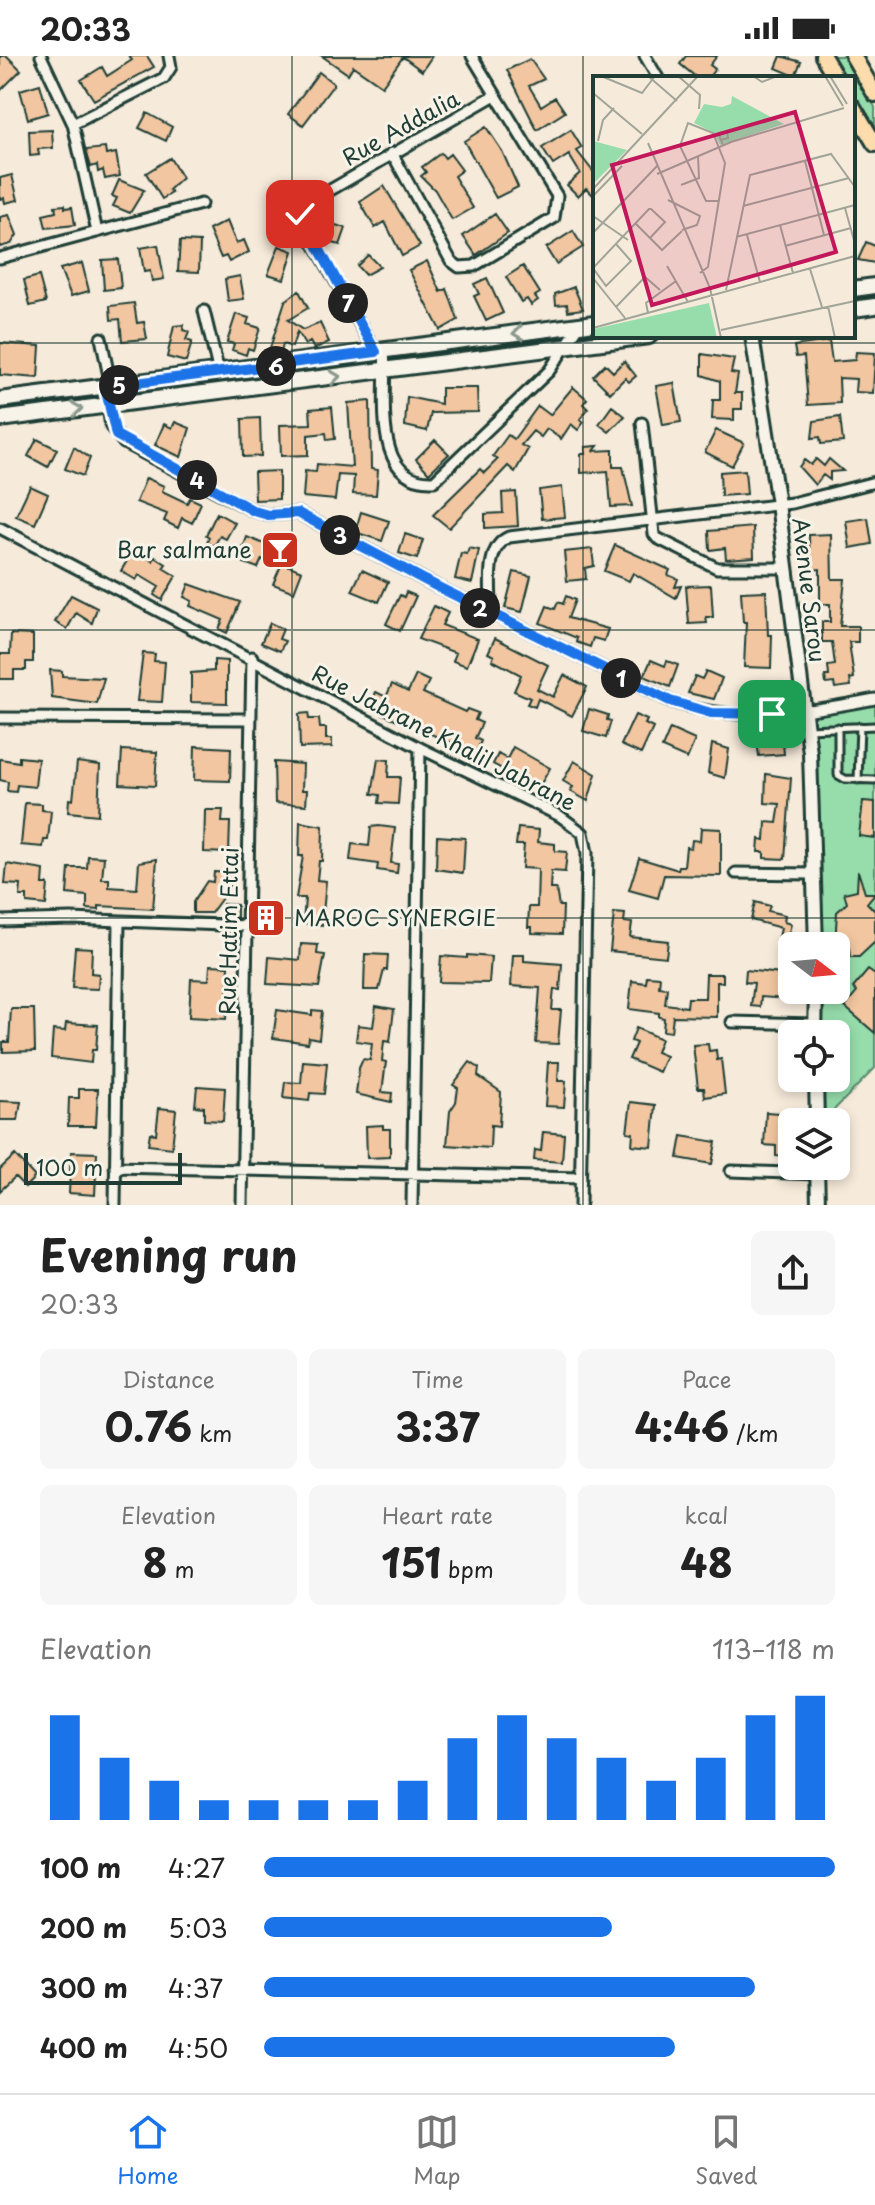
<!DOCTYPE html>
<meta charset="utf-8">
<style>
body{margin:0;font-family:"Playpen Sans",sans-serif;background:#f6f6f6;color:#222;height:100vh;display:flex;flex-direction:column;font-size:30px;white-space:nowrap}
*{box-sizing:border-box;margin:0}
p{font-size:26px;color:#767676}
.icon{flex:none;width:44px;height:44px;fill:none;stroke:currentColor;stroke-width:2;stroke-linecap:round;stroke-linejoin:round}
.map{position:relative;height:1149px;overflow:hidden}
.panel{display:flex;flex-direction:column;background:#fff;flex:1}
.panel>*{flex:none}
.needle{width:52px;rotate:106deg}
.controls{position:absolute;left:778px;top:876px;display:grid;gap:16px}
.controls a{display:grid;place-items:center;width:72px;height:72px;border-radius:12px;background:#fff;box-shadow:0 4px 12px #0003;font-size:40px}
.scale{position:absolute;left:24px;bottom:20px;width:158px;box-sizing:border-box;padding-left:8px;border:4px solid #1f3d34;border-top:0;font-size:22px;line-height:28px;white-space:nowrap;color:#1f3d34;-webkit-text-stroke:6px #f7f3e8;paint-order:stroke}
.pin{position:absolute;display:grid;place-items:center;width:68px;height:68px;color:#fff;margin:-34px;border-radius:16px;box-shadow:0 4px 12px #0006}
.km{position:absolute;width:40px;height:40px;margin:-20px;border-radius:50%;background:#222;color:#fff;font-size:22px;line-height:40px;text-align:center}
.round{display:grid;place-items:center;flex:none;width:84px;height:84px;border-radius:12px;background:#f6f6f6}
.overview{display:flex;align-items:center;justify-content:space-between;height:136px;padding:0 40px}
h1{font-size:44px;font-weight:700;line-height:60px}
.stats{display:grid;grid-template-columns:repeat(3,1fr);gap:12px;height:136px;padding:8px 40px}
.stats div{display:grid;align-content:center;border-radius:12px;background:#f6f6f6;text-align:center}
.stats b{font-size:40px;font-weight:700}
.stats small{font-size:22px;font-weight:400}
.stats p{font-size:22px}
.chart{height:224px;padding:16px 40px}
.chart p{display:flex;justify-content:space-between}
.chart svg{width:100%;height:144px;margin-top:8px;stroke:#1a73e8;stroke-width:6}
ul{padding:0 40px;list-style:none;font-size:26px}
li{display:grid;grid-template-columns:128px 96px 1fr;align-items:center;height:60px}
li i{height:20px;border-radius:10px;background:#1a73e8}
.status{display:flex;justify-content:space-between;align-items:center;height:56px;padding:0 40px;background:#fff;direction:ltr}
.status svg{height:22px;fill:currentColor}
.tabs{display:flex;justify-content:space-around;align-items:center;height:112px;border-top:2px solid #e0e0e0;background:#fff;font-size:22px;color:#767676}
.tabs a{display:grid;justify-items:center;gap:4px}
.tabs .current{color:#1a73e8}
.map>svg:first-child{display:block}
</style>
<div class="status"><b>20:33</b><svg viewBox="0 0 49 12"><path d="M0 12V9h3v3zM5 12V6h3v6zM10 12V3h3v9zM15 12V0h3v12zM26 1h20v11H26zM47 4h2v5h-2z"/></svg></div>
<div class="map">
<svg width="875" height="1149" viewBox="0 0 875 1149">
<rect width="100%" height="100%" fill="#f6eada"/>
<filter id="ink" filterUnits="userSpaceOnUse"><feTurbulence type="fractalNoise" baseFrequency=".0125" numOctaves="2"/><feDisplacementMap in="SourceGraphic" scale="16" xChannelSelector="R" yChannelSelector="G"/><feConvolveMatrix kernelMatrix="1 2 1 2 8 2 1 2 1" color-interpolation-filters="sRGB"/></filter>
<g filter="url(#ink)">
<!-- green -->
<path fill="#96ddab" stroke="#5a8d70" stroke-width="2" d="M831,0H845L875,51V76L853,38V22H843Z
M558,279L560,285L392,306L389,303Z
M368,304L372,309L0,357V350Z
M875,646V1012L823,1065L822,1022H836V978H821L819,934H836V890H818L810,660Z"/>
<!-- building -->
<path fill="#f1c6a0" stroke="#1f3d34" stroke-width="2" d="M0,0H7L21,14L0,35Z
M129,0H147L154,11L94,44L81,24L102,11L107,20L132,4Z
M322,0H432L422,15L403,1L382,30L353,10L348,18Z
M686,0H717L710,9L715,13L708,22H697L680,8Z
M781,0L801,6L795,20L776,12Z
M530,3L544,23L529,30L541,50L555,41L565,56L537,74L507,14Z
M319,16L334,28L303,69L288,58Z
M40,28L48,57L28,63L20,34Z
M147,57L172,71L166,85L139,72Z
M486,71L502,95L518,131L496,142L464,85Z
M52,74L53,92L38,93L39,99L30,100L29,75Z
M571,74L582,92L577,95L595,118V141L586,132L578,140L567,129L580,117L569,99L553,109L542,92Z
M105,92L106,99L116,97L120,120L105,123L103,114L98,116L97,109L91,111L86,94Z
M441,97L445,102L450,98L462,114L454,120L473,152L452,164L435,134L421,120L426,116L422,111Z
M170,102L182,122L169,134L172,137L162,143L146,117Z
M12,119L18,144L5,147L4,142L0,143V122Z
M119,124L144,134L130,157L113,150L117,142L112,140Z
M384,130L420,190L402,200L385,166L375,172L360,146Z
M65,149V152L72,151L75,169L46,172L43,159L56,156L55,150Z
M495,158L508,177L476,199L463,180Z
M9,159L17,179L11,188L0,191V161Z
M227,165L236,187L244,184L249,196L229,206L226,200L221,202L209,174Z
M328,167L346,172L340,189L326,185Z
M573,175L583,191L556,208L546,192Z
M180,185L200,186L199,216L178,215Z
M866,186L875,190V207L858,204Z
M158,189L164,223L152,225L150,215L144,216L140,192Z
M279,190L293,195L284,223L268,218Z
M368,199L380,211L365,219L357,210Z
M118,203L121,232L104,234L102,204Z
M427,205L441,236L447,233L458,264L440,274L409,214Z
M82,207L89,235L71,240L60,213Z
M523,210L540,237L535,240L538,244L531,249L527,243L521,246L506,221Z
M39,220L46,246L30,250L24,224Z
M240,220L244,243L228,245L225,223Z
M487,222L503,257L486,265L474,240L479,238L474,228Z
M574,231L583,253L568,255L567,248L556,249L555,238Z
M299,235L308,252L288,264L303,274L320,267L329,286L314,293L310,286L305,289L297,276L292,291L283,288L281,296L270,292L285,245Z
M134,247L137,267L144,266L147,283L122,285L120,263L111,264L110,250Z
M236,258L249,262L247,268L260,272L253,294L248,292L246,299L232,294L234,288L227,286Z
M184,269L183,274L189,276L186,284L192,286L186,306L167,301L174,270Z
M829,285L832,306L855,304L856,296L875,297L873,337L855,336L856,323L839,322L840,347L808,349L804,300L796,301L794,290Z
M0,287L40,290L38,322L0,319Z
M702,298L734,303L731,317L738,318L735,337H742V353H734V364L712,363L713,344H720V325L702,319Z
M624,305L636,320L629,326L625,322L610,337L593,320L605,308L613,316Z
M674,327L681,366L663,369L656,330Z
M573,331L587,343L583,348L588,353L580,363L584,366L578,374L571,368L561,383L547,373L541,381L533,375L521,389L528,393L515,416L508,410L449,472L433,459L480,413L484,417L498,403L493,400L508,379L514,383L538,350L550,359Z
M441,332H477L478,356L431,357L427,375L405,370L407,341L441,348Z
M370,345L371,413L378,414L376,439L353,438L354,420L338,419L335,444L303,441L305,415L316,416L317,408L352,411L348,347Z
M612,350L625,360L609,376L599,368Z
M332,351L335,383L327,384L326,377L308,379V399L281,400L280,369L311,368L310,353Z
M840,361L843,386L821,388L820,381L812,382L814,365Z
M260,362L261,400L243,401L242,363Z
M175,366L190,372L181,401L155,389L164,368L172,372Z
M716,374L744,387L732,410L705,396Z
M37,383L57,393L48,411L28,400Z
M435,384L449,398L429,417L416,403Z
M598,390L594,395L613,394V411H623L632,450L611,451L608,415L581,417V398H586L585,391Z
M74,391L90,402L83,420L65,413Z
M816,403L824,410L829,403L843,415L830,416V424L823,419L815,429L799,411L804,404L811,409Z
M745,414L747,438L721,440L720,416Z
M279,415V443L255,444L254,416Z
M146,422L164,430L162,435L187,447L190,442L201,447L192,467L182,462L178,472L164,465L167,458L136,446Z
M30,430L48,438L35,468L16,460Z
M562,431L565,461L542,463L539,434Z
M516,436L518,470L485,472V458L503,457L502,437Z
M361,456L389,465L382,485L355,476Z
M217,457L235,467L226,483L220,480L214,490L207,486L209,481L206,479Z
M868,462L872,488L850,492L846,465Z
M753,471L754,501L726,503L725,492L710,494L709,475Z
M405,478L423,484L417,503L399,497Z
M831,478L832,523H845L840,570H858V586H849L854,622L850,623L851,630L835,632L834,627L826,628L825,620H829L828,610L835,609L832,586H822V566H830V548H820V513L810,514L809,479Z
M267,480L278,485L269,506L262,503L258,512L244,507L249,495L243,492L247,481L264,488Z
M615,489L670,514L668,519L678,523L675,531L681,530L676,542L633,517L629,525L604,515Z
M469,492L479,494L472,527L455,523L461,497L467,498Z
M134,493L153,505L155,501L166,508L163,512L176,520L162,544L154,539L159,531L139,519L136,524L121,515Z
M592,493L594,510L585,512L586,523L567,525L564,496Z
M282,507L302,515L294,536L273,528Z
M362,514L388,526L379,546L352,535Z
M514,516L531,520L522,556L505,552Z
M189,528L240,546L227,577L219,573L223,564L190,550L192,545L184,541Z
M711,529L713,561H706L707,567L689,568L686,530Z
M766,535L768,579H772L771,612L744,611L746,566H743L741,536Z
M406,536L416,540L400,575L386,568L400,539L404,541Z
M71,539L97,552L92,567L76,557L67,573L55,566Z
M566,540L575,544L568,562L608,573L604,585L593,582L590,591L576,586L577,582L540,567L547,550L555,553L558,546L563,548Z
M434,550L448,557L442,569L478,583L467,610L453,605L456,597L418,583Z
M270,567L283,573L279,583L285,585L280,595L261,587Z
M11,578L33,579V606H26V614H14V623H0V598H10Z
M495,582L548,609L537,633L553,641L564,619L587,631L572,660L538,643L535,651L527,648L530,642L514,635L521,619L492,604L494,600L488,597Z
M143,597L155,598L154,605L165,606L162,646L137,645Z
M214,604L227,605V647L191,646V617L214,615Z
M651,604L665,610L667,605L678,609L670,631L644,620Z
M50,614L62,615V620L104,622L97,648L52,642Z
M706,615L722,622L714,643L688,637L695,620L702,623Z
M416,619L429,625L423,637L465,656L467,653L478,657L475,664L482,667L475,682L481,685L476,697L383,658L386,652L372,646L376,636L386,641L392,628L408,636Z
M589,653L608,659L607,664L611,665L606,682L583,675Z
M308,657L309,663H319L320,672H326V683H332V691L300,692L299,658Z
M635,659L647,664L645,668L653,672L641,698L621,689Z
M670,673L695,684L687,703L662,692Z
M782,677L784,698L759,700L756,680Z
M712,688L729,693L725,722L708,717Z
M195,690L231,692L230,725L194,724Z
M513,691L550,712L538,733L493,708L498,698L507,703Z
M122,694L157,696L155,730L120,728Z
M19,701L38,703L35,731L17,729L16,736L7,735L8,726L0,724V703L19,706Z
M378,703L389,704L388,721H400L398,748L379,747L380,739L372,738Z
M574,705L596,718L588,745L570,735L573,731L563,725Z
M77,706L100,709L98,759L68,756L69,743L73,744Z
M274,706L303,708L302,734H307L306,749L275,747Z
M766,718L791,722L785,803L764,802V796H758L759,783L765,784L766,766L777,767L780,748L765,747Z
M863,745L875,746V782L859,780Z
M25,747L42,748V754L51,755L48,784H44L43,791L21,789Z
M205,754H223L222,766H230L229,797L204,796Z
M300,766L323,770L322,805H319L317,824L326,825L322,869L303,867L305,842H296L303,800H299Z
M379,770L395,772L391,807L398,808L397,817L377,814L378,808L350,804L352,788L369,790L371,771Z
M518,772L539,774L538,786L555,788V795L567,796L565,816L551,815L550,833H556L559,850H563L562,878L532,877V871H528L529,851H537L538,813L522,812L524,789H516Z
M701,772L721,773V820L664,819L658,842L629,834L639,802L678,814L679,810H684L686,791L691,792L692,784L700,785Z
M437,780L465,782L463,817L436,813Z
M88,800L104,801L102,823H109V831L137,833L139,806L157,803L153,853L99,850V854L87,853V840L67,838L69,812H87Z
M7,808L44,814L43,828H48L46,849L27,847V840H20L21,829L5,828Z
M858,815L865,837H875L867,847L875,855V886L859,901H850L849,892L836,879V872L837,856L847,847L844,837L857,834Z
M214,816L231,817L230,831L211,857H193V846L207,825L213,826Z
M755,846L770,850L768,855L785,859L784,866L791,868L785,893L777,891L781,872L751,864Z
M223,848L237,849V862L223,859Z
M271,853V872L262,871V854Z
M614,857L625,858L624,866L632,867L630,881L668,885L666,901L610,895Z
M301,888L318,889L317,898L325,899L319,931L267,928L269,901L300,904Z
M75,891L92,892L91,917L99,918L98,933L72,932Z
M365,898L388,899L387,914H384L379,934H364Z
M467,899L491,901L489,927L439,926L441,900L467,902Z
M513,899H524V905L562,908L560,934L554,933L552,954H561L558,988L536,987L540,932L511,930Z
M210,909L229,910L226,963L189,961L191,923L209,924Z
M746,914L789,919L787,943L761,941L760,951L751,950L754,927L745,926Z
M868,914L875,919V977L845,951L857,936L853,932Z
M706,918H723V926H717V961L673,960L671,976L663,975L664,962L659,961V957L629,953L632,925L646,927L647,920L660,921L659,931L667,932L665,948L687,951L688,942H705Z
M376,950L394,953L390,986L384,985L382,1005L386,1006L382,1036L392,1037L391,1046L356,1038L359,1012L363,1003L370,1004L372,987L356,985L358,969L373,971Z
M11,953H34L35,995L3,996V986H9Z
M277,954L312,959V954L322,955L319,983L309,981L308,987L273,982Z
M66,967L98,969L96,994H92L91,1007L51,1002L53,974L65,975Z
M636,972L661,983L656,996L666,1000L659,1016L629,1003L636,987L631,985Z
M708,988L709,995L716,994L717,1004L721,1003L725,1038L705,1041L704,1032H698L693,989Z
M303,1005L327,1007L324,1038L310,1037L309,1045L283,1042L285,1026L301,1027Z
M470,1006L479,1012L478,1020L501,1036L499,1070L491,1069L490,1092L447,1089L450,1055L456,1046L458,1032L453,1029Z
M548,1006H559L558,1025H566L564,1051L545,1050Z
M197,1030L225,1032L223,1065L204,1064V1051L195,1050Z
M79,1033H98L96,1070H68L69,1042H79Z
M0,1045L21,1046L18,1064H0Z
M631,1046L656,1049L652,1091L632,1089L633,1077L627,1076Z
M159,1052L176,1054L172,1092L148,1089L150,1077L156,1078Z
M766,1056L793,1058L790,1101L776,1100V1090L764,1089Z
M383,1069V1073H390V1101L367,1102L366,1070Z
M543,1076L564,1078L562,1106L534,1104L535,1094L541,1095Z
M682,1080L716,1086L712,1108L678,1102Z
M71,1096L97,1097L95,1139L69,1137Z
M15,1099L35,1121L25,1131L15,1121L0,1135V1113Z"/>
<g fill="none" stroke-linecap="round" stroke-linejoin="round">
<defs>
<path id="service" d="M838,671V719L845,723L875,724
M808,673L875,670
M858,724L860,670"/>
<path id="minor" d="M41,0L73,68L97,176
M645,0L658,22
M73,68L164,22L171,11L169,0
M392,97L451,205L459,211L474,210L554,162L557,140L472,0
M0,202L201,148
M204,255L219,317
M101,282L111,330
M384,294C388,336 369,428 434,425L549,315L580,269
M376,296L304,169L301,151L495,39
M105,331L111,371L124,387L254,455L268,459L298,457L438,531L670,645C736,669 808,656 875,643
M642,367L654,478L657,482L717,512H786
M0,472L420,692L560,760L583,777L587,797L580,1149
M491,557C492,534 483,492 509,481L792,447L875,426
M0,662L249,663
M736,817L812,818
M0,865L71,863L248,870
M732,966L815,968
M115,1111L581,1122
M731,1115L817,1118
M115,1149L119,865
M242,1149L252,601
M412,1149L420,692"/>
<path id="tertiary" d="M752,280L778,448L810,697L816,890
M815,978L816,934
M816,1022L817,1066
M817,1110L818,1149"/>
<path id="secondary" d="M853,233L875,230
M853,253L875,250
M0,344L595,267
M0,363L649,280"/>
<path id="primary" d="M823,0L836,22
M853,0L875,38
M853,51L875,88"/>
</defs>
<!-- service casing -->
<use href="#service" stroke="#1f3d34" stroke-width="11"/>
<!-- minor casing -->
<use href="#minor" stroke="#1f3d34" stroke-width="15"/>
<!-- tertiary casing -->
<use href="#tertiary" stroke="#1f3d34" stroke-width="18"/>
<!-- secondary casing -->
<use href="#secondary" stroke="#1f3d34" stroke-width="20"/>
<!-- primary casing -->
<use href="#primary" stroke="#1f3d34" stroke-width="20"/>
<!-- service -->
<use href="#service" stroke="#f7f3e8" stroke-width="5"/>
<!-- minor -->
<use href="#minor" stroke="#f7f3e8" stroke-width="9"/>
<!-- tertiary -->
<use href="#tertiary" stroke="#f7f3e8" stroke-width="12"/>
<!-- secondary -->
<use href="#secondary" stroke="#f7f3e8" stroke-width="14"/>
<!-- primary -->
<use href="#primary" stroke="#fcdcac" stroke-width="14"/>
</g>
<!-- one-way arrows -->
<defs><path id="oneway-chevron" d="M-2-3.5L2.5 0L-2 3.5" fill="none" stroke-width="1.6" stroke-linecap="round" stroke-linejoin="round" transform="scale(2)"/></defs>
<g stroke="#8b988e">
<use href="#oneway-chevron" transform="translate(518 277) rotate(173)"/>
<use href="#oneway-chevron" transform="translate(335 321) rotate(-8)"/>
<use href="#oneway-chevron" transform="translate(77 353) rotate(-7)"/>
</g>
</g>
<g fill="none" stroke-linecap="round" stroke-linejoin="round" filter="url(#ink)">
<defs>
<path id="route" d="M300,158L376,296L105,331L116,379L254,455L268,459L298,457L438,531L670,645L711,657L772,658"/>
</defs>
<!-- route casing -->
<use href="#route" stroke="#fff" stroke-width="16"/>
<!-- route -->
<use href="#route" stroke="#1a73e8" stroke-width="10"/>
</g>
<!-- grid -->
<path fill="none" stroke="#1f3d34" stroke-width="2" stroke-opacity="0.55" d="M292,0V1149M583,0V1149M0,287H875M0,574H875M0,862H875"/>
<!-- icons -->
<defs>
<symbol id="bar-square" viewBox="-11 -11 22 22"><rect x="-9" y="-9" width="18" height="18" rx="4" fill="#c8321e" stroke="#f7f3e8"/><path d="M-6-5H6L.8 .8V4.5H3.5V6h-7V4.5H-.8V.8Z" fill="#fff"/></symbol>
<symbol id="building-square" viewBox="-11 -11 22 22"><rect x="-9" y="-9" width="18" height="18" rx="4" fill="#c8321e" stroke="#f7f3e8"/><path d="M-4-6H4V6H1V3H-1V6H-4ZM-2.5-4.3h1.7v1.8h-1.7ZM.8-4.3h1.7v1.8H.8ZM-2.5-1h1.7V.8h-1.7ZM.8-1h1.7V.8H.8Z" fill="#fff"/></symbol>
</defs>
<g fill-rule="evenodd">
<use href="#bar-square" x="258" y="472" width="44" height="44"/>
<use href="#building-square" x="244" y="840" width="44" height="44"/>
</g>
<g text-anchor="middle" stroke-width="6" stroke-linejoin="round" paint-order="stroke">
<!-- street labels -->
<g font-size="22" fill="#1f3d34" stroke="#f7f3e8">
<text transform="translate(401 72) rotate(-29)" y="8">Rue Addalia</text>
<text transform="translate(809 534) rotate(83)" y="8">Avenue Sarou</text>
<text transform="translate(444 682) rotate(27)" y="8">Rue Jabrane Khalil Jabrane</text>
<text transform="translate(229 875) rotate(-89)" y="8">Rue Hatim Ettai</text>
</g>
<!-- poi labels -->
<g font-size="22" fill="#1f3d34" stroke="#f7f3e8" text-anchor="end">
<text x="252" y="502">Bar salmane</text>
<text x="294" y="870" text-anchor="start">MAROC SYNERGIE</text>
</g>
</g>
<!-- overview -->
<g transform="translate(593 20)">
<rect width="262" height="262" fill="#f6eada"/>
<path d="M139,20L191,48L127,69L121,57L101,47L111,28L129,31L138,28ZM0,65L34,74L0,108ZM116,227L124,262H0L1,253Z" fill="#96ddab"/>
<path fill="none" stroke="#a0a598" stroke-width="2" d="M8,0L49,17L62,0M55,0L84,25M85,0L107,19L106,33M160,0L169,6L184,0M232,0L250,30M237,0L254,28M0,17L49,58M128,64L135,62L134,55L126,57L127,61L128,64L130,69M5,65L10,44L21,32M55,67L117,212L128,262M212,85L231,159M64,98L138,66L251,32M88,109L106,102L105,80M0,113L105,0M0,120L29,90M75,124L107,140L104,149L89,154M150,130L256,102M252,132L262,168M0,140L35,164M43,148L69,174L89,155M187,149L200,197M0,157L64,90M154,159L167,206M143,161L262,129M23,168L38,185L13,210L0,192L56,133H58L72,146L57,162M192,170L258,152M74,190L95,226M217,193L229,231M107,197L115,191L132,87L120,57L95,47L87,70L113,125H126M0,202L32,242M133,214L157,99L238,78L262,111M235,230L242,262M23,231L52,201L67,214M55,237L53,227L83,205M0,252L262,180M128,254L262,225"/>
<path fill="#c2185b" fill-opacity="0.15" stroke="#c2185b" stroke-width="4" d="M202,36L243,176L59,229L19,89Z"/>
<rect width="262" height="262" fill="none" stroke="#1f3d34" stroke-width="4"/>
</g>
</svg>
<div class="controls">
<a><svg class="needle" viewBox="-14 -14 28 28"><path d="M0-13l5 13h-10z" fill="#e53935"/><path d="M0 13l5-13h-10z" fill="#767676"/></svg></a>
<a><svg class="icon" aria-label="locate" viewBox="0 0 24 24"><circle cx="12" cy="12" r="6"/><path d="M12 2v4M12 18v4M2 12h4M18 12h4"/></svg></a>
<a><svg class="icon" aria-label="layers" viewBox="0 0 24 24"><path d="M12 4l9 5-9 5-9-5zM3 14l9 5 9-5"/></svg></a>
</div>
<div class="scale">100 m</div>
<div class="pin" style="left:772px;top:658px;background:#1e9e55"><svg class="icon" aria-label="arrive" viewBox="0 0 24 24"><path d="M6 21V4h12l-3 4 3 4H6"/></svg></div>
<div class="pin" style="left:300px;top:158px;background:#d93025"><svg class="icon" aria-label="check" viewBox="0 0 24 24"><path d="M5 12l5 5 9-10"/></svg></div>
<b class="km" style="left:621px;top:622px">1</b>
<b class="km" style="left:480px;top:552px">2</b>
<b class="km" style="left:340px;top:479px">3</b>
<b class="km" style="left:197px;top:424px">4</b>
<b class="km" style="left:119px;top:329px">5</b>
<b class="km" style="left:276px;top:310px">6</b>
<b class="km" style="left:348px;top:247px">7</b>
</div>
<section class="panel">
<div class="overview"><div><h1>Evening run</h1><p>20:33</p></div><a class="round"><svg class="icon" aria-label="share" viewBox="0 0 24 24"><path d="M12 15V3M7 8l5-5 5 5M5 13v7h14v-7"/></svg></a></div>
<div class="stats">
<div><p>Distance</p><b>0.76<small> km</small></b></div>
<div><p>Time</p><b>3:37</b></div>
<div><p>Pace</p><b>4:46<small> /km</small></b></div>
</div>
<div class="stats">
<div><p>Elevation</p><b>8<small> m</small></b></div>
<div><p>Heart rate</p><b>151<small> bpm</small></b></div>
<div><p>kcal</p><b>48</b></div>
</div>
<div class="chart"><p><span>Elevation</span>113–118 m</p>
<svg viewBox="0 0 160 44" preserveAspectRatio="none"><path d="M5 44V12M15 44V25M25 44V32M35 44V38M45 44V38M55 44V38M65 44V38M75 44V32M85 44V19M95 44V12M105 44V19M115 44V25M125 44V32M135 44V25M145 44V12M155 44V6"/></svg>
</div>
<ul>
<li><b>100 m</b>4:27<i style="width:100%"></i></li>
<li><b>200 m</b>5:03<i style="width:61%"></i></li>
<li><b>300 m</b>4:37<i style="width:86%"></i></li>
<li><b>400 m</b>4:50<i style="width:72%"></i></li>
</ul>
</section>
<nav class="tabs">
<a class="current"><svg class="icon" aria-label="home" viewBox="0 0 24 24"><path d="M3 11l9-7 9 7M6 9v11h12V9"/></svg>Home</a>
<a><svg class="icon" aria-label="map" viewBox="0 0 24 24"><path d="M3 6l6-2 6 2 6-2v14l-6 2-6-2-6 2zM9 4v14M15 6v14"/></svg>Map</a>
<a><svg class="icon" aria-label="saved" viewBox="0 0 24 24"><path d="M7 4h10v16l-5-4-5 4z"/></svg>Saved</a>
</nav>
